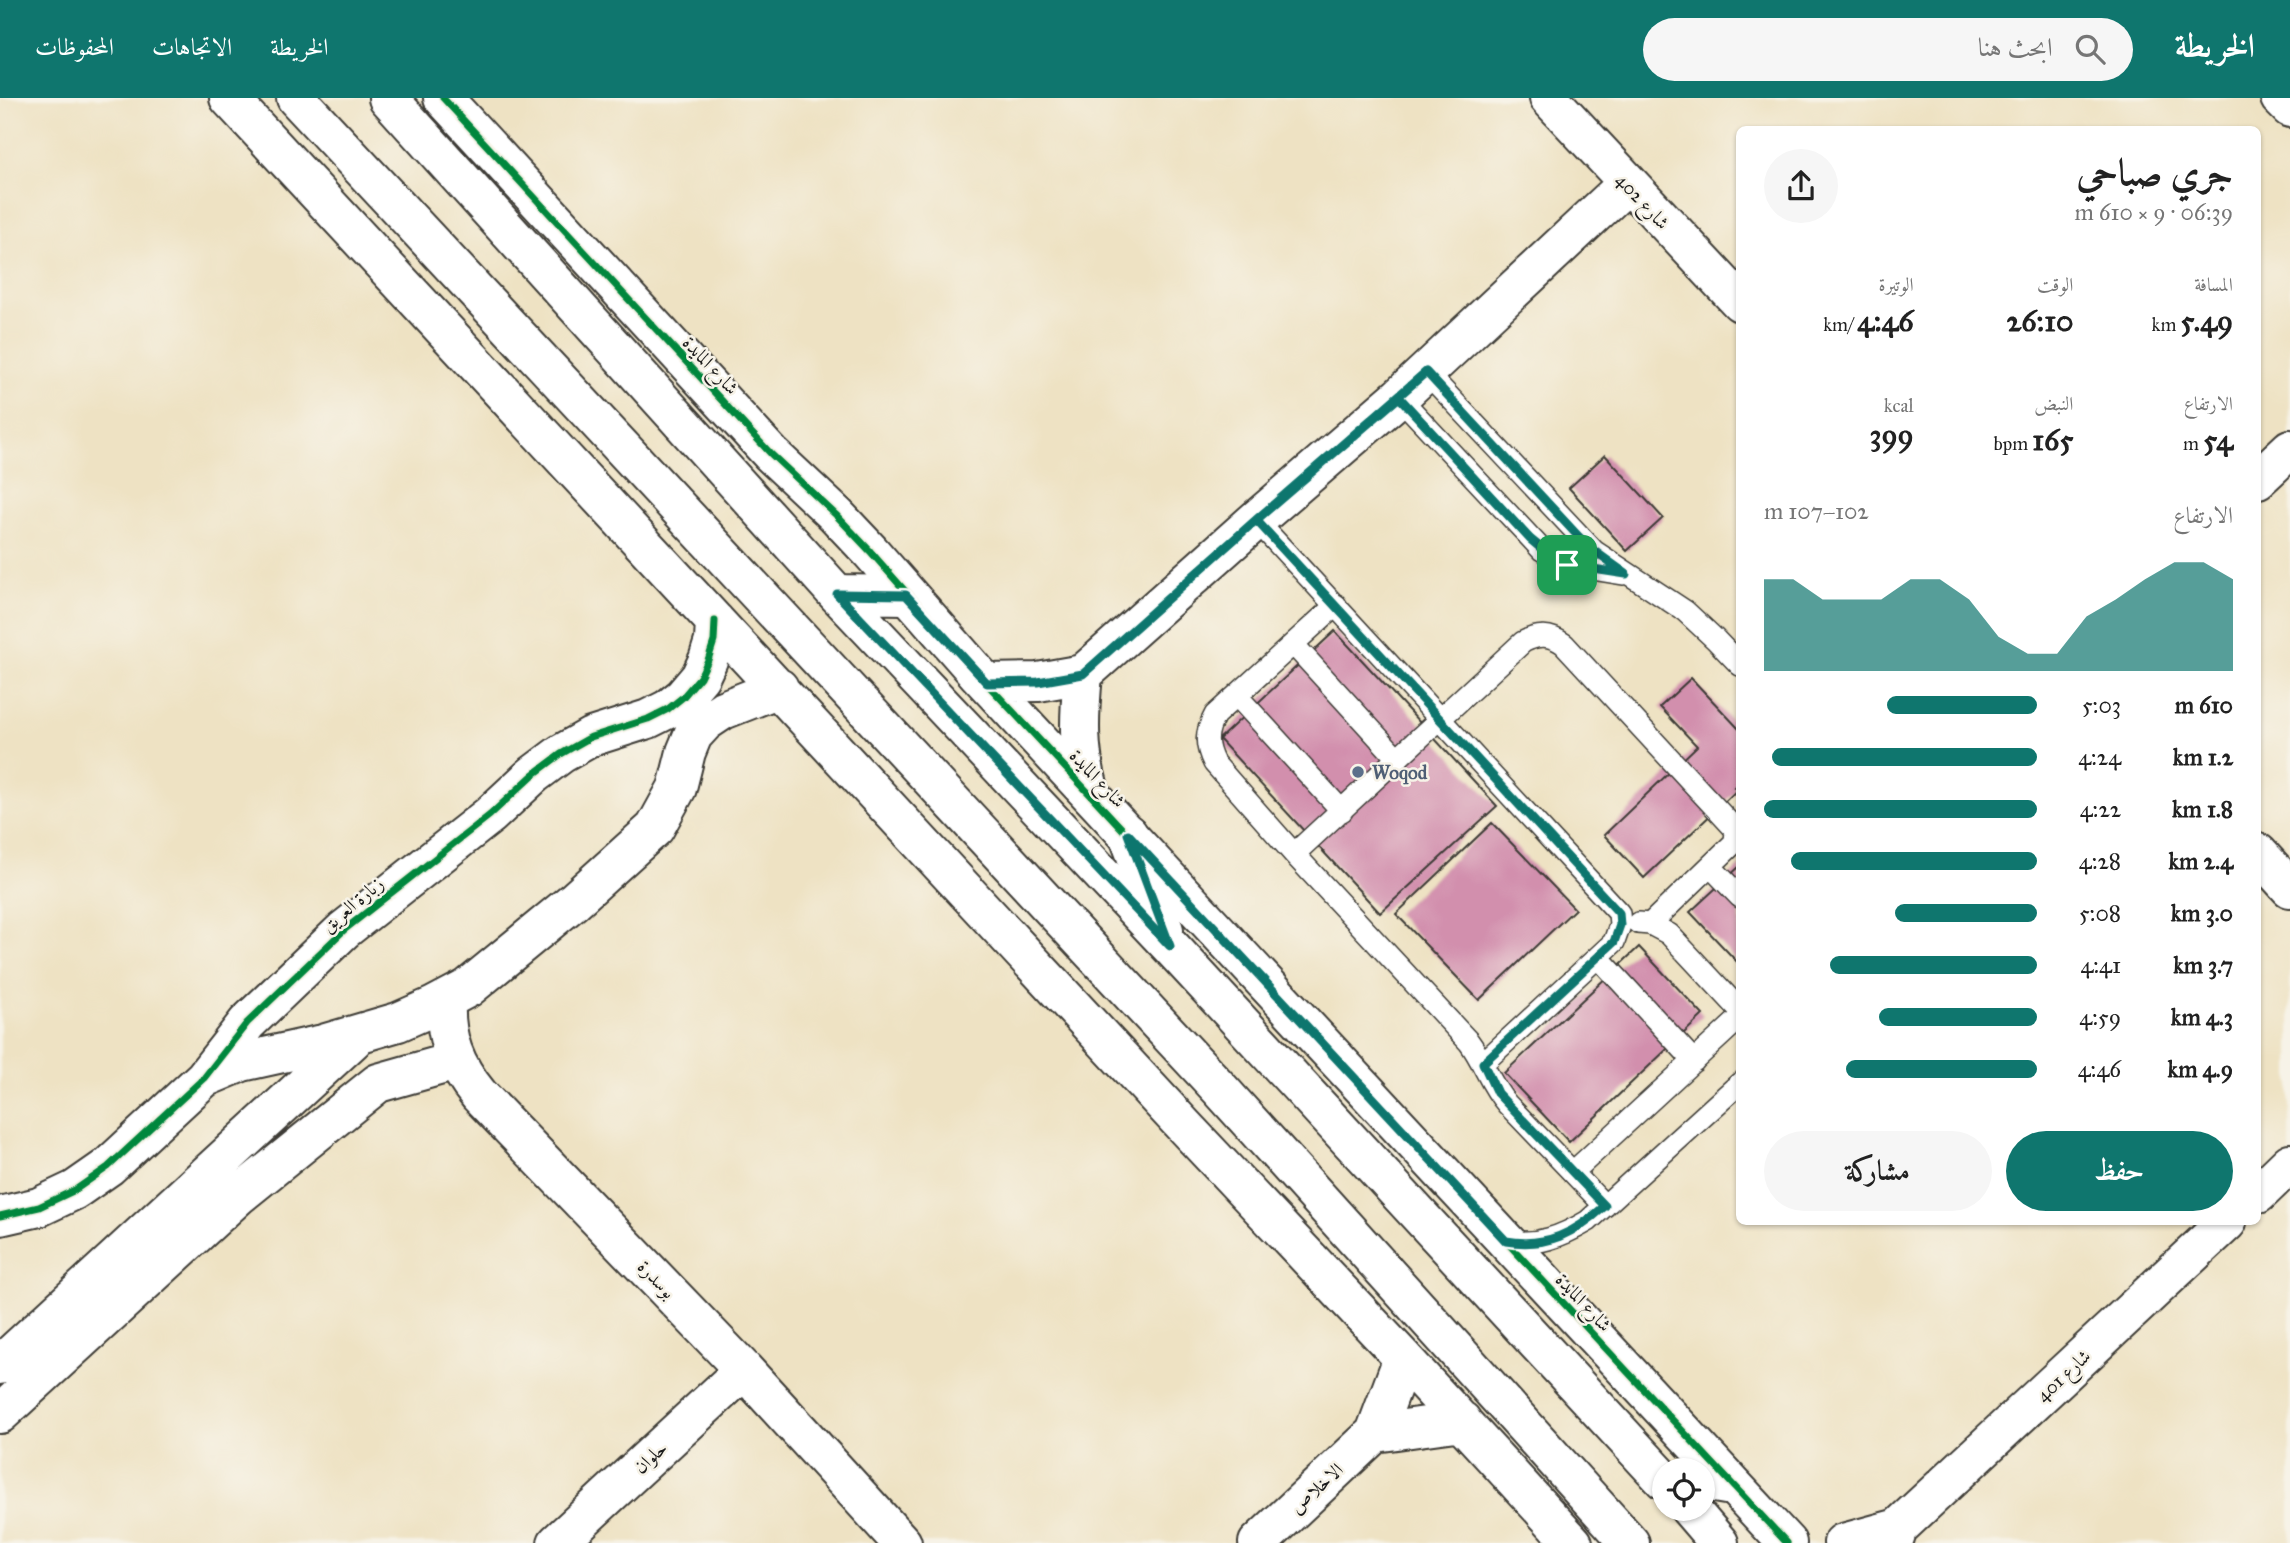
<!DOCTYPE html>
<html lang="ar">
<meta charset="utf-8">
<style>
body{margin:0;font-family:"IM FELL Great Primer",Amiri,serif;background:#f6f6f6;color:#222;direction:rtl;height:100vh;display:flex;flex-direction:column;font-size:26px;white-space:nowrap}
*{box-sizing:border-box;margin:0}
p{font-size:23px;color:#767676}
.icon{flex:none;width:38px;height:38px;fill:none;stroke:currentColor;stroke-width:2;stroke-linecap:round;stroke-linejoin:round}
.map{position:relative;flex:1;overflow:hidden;direction:ltr}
.drawer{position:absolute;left:1736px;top:28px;width:525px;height:1099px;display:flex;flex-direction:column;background:#fff;border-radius:10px;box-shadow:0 2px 5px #0004;direction:rtl}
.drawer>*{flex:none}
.controls{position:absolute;left:1652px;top:1360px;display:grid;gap:14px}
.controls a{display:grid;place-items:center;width:63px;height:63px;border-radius:50%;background:#fff;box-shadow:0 2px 5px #0004;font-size:35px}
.pin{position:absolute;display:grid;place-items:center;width:60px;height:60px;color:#fff;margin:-30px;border-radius:14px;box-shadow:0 4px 10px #0006}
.round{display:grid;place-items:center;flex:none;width:74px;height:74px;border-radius:37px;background:#f6f6f6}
.overview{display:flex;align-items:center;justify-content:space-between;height:119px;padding:0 28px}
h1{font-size:38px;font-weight:800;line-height:52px}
.figures{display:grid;grid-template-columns:repeat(3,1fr);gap:10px;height:119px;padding:7px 28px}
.figures div{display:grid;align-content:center}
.figures b{font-size:30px;font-weight:800}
.figures small{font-size:19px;font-weight:400}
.figures p{font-size:19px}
.chart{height:196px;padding:14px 28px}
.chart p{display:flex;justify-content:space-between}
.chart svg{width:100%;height:126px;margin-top:7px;fill:#0f766e;opacity:.7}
.button{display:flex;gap:14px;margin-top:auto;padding:14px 28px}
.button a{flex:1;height:80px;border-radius:42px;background:#0f766e;color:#fff;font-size:28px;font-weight:800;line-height:80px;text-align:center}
.button a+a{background:#f6f6f6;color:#222}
ul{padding:0 28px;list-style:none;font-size:23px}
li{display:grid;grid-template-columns:112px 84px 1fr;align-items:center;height:52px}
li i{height:18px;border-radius:9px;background:#0f766e}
header{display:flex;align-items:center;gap:42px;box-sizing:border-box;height:98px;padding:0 35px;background:#0f766e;color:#fff}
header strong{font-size:33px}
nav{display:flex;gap:38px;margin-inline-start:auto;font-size:24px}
.search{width:490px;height:63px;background:#f6f6f6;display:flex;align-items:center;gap:18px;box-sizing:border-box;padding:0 24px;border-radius:38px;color:#767676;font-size:26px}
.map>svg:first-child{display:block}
</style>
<header>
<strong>الخريطة</strong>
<div class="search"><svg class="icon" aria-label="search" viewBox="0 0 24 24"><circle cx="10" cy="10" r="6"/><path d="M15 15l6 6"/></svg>ابحث هنا</div>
<nav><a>الخريطة</a><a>الاتجاهات</a><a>المحفوظات</a></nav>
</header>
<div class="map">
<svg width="2290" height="1445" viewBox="0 0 2290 1445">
<rect width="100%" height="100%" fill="#f7f3e8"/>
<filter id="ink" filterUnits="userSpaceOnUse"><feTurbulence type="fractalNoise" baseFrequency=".0143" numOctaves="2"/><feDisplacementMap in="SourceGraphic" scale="14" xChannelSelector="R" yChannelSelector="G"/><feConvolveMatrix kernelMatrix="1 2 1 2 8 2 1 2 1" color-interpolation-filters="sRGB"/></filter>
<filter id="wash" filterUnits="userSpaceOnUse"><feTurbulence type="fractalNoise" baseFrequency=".00686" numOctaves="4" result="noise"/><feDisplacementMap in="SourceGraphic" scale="28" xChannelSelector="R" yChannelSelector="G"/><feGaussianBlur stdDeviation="1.57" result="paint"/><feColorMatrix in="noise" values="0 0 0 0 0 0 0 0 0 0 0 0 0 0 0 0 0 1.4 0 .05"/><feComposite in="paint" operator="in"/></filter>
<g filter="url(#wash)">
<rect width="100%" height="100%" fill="#eee2c3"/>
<g id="blocks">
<!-- building -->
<path fill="#d28fad" d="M1605,357L1663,420L1627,453L1569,390Z
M1335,533L1497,708L1380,815L1219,641Z
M1691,580L1740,632V684L1734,689L1737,692L1644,780L1604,737L1697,648L1660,609Z
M1492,725L1575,811L1479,902L1396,816Z
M1740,768V867L1690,814Z
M1639,849L1703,917L1569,1044L1504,975Z"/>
</g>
</g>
<g filter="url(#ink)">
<use href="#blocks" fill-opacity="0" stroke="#3c3a35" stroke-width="2"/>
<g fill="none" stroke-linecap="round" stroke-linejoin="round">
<defs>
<path id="service" d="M1426,274L1594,453L1685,513L1715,541L1740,567
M1399,299L1542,452L1567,467L1623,476
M1256,422L1619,815L1620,827L1614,844L1483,965
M1336,507L1215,617C1205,635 1205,647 1214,665L1294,756L1469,944C1484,964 1490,987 1507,1006L1605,1108
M1293,546L1398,661
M1237,598L1342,713
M1294,756L1523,544C1538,536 1550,536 1564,546L1736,732L1735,744L1650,826
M1710,768L1740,799
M1638,825L1650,826L1669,836L1740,912
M1598,859L1694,963
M1573,1074L1740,920
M1506,1143C1537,1148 1561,1139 1588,1123L1740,985"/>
<path id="minor" d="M229,0L1183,1027L1403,1260L1573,1445
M443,0L771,356L836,417L870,453L977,575L1787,1445
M1549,0L1740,204
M2280,0L2290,10
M2258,381L2290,351
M1083,576C1079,619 1077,652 1090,694
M987,585L1038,584L1083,576L1256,422L1399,299L1627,86
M2258,755L2290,790
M446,902C444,940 455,968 479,997L744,1272L902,1445
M204,980L242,964L323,946L398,924L432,909L468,890L574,803L655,730L677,690L686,654L693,637L705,624L723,612L779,590
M2258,1096L2290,1065
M0,1118L39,1109L75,1092L108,1069L204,980L247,925L344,832L490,717L533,677L561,656L591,639L648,621L668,611L683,599L700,579L708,562L714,543L715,523
M0,1267L354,941
M0,1316L238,1098L378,985L456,963
M1375,1335L1462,1323
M557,1445L744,1272
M1258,1445L1375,1335L1403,1260
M1843,1445L1898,1430
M1893,1445L1898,1430L2227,1124"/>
<path id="tertiary" d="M296,0L1220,991L1630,1445
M388,0L837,496L1170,848L1664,1382
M837,496L907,497
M1128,736L1164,832
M1703,1383L1732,1388
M1689,1410L1719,1445"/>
</defs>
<!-- service casing -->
<use href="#service" stroke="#3c3a35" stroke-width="24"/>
<!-- minor casing -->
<use href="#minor" stroke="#3c3a35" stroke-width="42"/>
<!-- tertiary casing -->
<use href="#tertiary" stroke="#3c3a35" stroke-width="42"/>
<!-- service -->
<use href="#service" stroke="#fff" stroke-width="21"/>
<!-- minor -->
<use href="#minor" stroke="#fff" stroke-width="38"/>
<!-- tertiary -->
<use href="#tertiary" stroke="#fff" stroke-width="38"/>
<defs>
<path id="cycleway" d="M443,0L771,356L836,417L870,453L977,575L1787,1445
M0,1118L39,1109L75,1092L108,1069L204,980L247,925L344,832L490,717L533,677L561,656L591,639L648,621L668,611L683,599L700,579L708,562L714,543L715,523"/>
</defs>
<!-- cycleway casing -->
<use href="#cycleway" stroke="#f7f3e8" stroke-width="11"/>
<!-- cycleway -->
<use href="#cycleway" stroke="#00873e" stroke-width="7"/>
</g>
</g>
<g fill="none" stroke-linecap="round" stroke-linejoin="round" filter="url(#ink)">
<defs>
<path id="route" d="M1567,467L1554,461L1530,441L1399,299L1256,422L1083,576L1038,584L987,585L906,497L837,496L1170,848L1128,736L1506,1143C1547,1150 1575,1135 1605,1108L1497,995L1483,965L1614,844L1620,827L1619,815L1256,422L1426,274L1579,439L1594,453L1626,476L1567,467"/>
</defs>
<!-- route casing -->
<use href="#route" stroke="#fff" stroke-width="14"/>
<!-- route -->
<use href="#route" stroke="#0f766e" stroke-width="9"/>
</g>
<!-- markers -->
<circle fill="#5c6f8a" stroke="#f7f3e8" stroke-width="2.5" cx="1358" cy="674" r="7"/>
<g text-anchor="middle" stroke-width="5" stroke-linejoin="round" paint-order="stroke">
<!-- street labels -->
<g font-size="19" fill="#1c1c1c" stroke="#f7f3e8">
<text transform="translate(1643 103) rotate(47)" y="7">شارع 402</text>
<text transform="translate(711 267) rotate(47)" y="7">شارع المايدة</text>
<text transform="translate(1098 680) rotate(47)" y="7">شارع المايدة</text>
<text transform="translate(352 806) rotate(-40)" y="7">زبارة العريق</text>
<text transform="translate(657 1181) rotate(46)" y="7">بوسدرة</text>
<text transform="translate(1584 1204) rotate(47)" y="7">شارع المايدة</text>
<text transform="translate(2063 1277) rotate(-43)" y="7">شارع 401</text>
<text transform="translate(650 1359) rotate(-43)" y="7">حلوان</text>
<text transform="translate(1316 1390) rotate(-43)" y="7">الاخلاص</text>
</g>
<!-- service labels -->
<g font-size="19" font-weight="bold" fill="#4e5e75" stroke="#f7f3e8" text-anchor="start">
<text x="1372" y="681">Woqod</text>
</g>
</g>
</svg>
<div class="controls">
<a><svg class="icon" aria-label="locate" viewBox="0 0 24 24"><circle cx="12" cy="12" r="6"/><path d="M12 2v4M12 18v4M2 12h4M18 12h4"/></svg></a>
</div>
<div class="pin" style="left:1567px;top:467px;background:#1e9e55"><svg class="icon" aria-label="arrive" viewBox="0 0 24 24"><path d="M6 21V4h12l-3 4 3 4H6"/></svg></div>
<section class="drawer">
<div class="overview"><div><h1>جري صباحي</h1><p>06:39 · 9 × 610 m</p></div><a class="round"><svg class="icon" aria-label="share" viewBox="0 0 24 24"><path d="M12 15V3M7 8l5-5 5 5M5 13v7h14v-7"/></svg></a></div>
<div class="figures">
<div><p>المسافة</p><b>5.49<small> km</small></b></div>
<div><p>الوقت</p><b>26:10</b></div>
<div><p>الوتيرة</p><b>4:46<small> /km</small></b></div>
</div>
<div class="figures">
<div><p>الارتفاع</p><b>54<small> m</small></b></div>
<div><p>النبض</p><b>165<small> bpm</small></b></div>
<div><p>kcal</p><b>399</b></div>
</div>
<div class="chart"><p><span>الارتفاع</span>102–107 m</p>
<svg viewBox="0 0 160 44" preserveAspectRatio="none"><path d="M0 44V12L10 12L20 19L30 19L40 19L50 12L60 12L70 19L80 32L90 38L100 38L110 25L120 19L130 12L140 6L150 6L160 12V44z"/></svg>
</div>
<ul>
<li><b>610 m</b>5:03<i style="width:55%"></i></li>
<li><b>1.2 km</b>4:24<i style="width:97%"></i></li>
<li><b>1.8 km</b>4:22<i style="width:100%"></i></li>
<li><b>2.4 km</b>4:28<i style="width:90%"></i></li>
<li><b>3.0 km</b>5:08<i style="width:52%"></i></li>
<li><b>3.7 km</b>4:41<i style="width:76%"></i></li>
<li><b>4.3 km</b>4:59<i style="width:58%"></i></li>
<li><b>4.9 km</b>4:46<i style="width:70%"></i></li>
</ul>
<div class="button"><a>حفظ</a><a>مشاركة</a></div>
</section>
</div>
